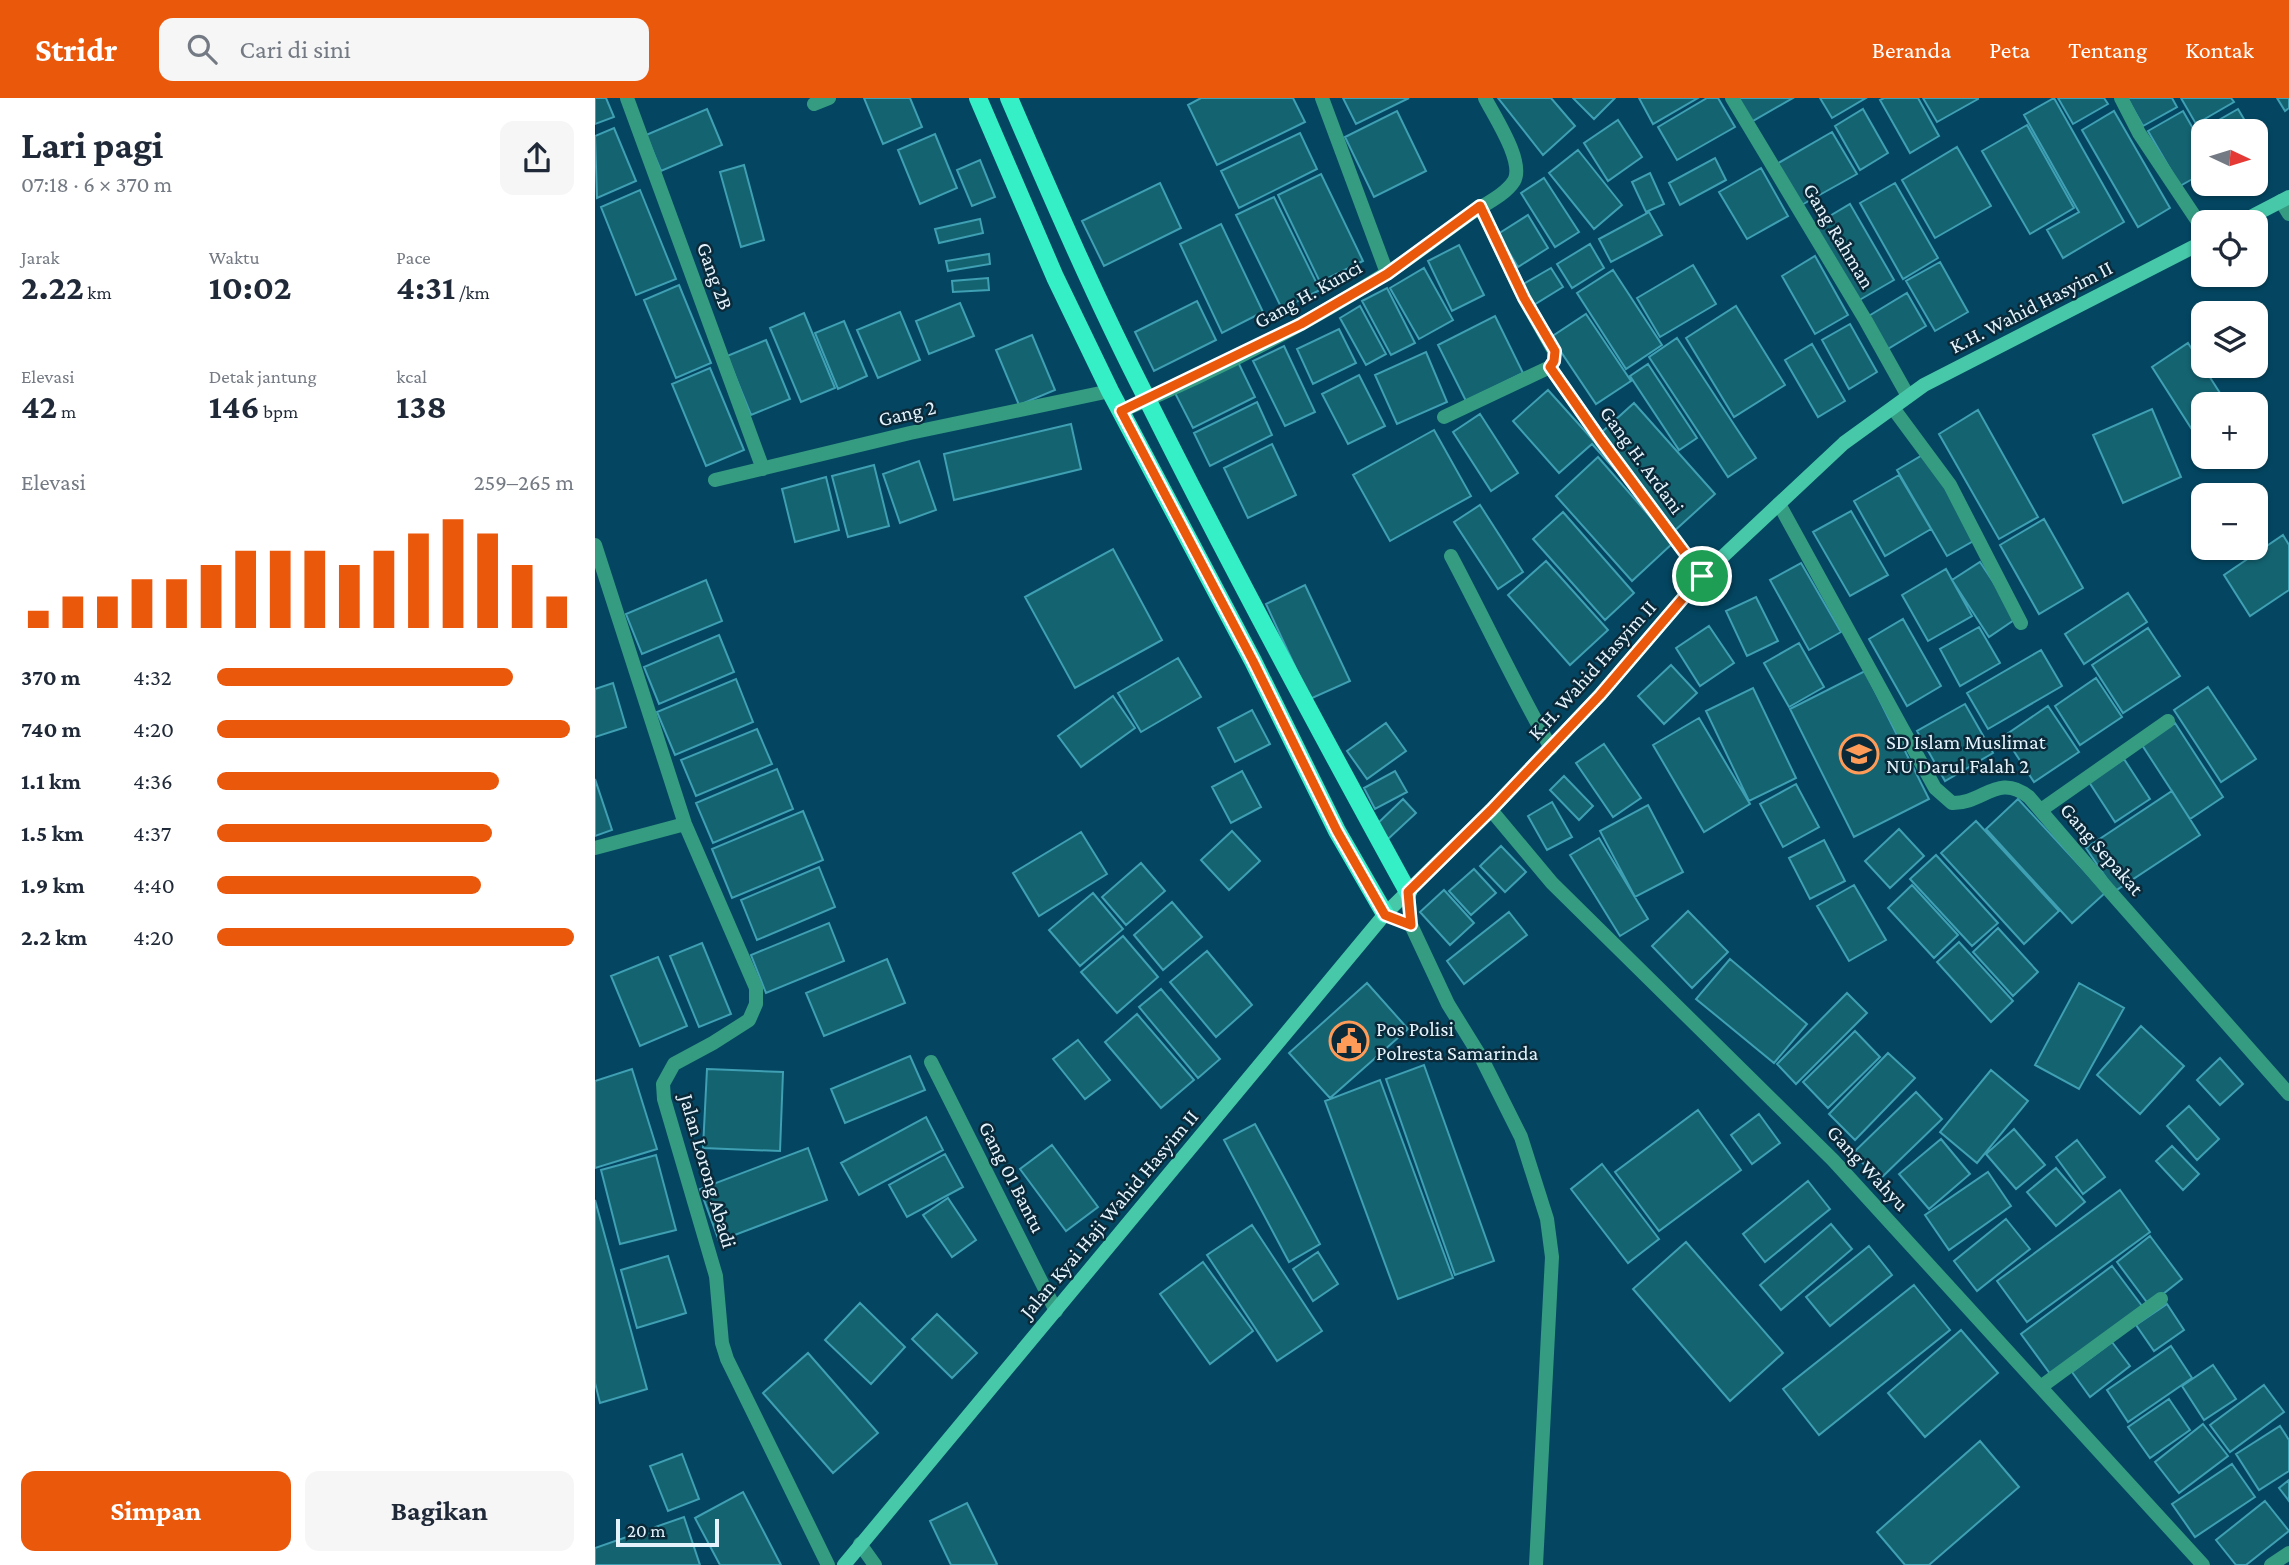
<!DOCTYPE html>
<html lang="id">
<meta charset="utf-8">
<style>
body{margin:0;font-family:"Crimson Pro",serif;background:#f6f6f7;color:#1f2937;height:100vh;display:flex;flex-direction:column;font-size:26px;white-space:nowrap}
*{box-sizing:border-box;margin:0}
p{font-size:23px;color:#747a83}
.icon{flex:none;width:38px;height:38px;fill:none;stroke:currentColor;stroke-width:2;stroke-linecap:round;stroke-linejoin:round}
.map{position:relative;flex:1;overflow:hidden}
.sheet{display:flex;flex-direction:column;background:#fff;width:595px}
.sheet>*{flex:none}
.needle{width:46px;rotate:94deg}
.controls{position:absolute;left:1596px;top:21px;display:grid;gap:14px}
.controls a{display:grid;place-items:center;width:77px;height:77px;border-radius:14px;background:#fff;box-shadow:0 2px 5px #0004;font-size:35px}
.scale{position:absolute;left:21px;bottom:18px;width:103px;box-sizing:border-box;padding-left:7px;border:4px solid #e5f3fc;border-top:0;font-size:19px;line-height:24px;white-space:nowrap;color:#e5f3fc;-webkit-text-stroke:5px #0a2a3a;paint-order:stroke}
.pin{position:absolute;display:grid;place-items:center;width:60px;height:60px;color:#fff;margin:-30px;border:4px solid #fff;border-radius:50%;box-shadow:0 2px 7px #0007}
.round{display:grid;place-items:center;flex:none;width:74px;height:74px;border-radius:14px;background:#f6f6f7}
.head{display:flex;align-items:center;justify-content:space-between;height:119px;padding:0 21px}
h1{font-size:38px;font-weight:700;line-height:52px}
.stats{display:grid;grid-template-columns:repeat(3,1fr);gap:10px;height:119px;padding:7px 21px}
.stats div{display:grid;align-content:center}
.stats b{font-size:35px;font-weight:700}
.stats small{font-size:19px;font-weight:400}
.stats p{font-size:19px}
.chart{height:196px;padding:14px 21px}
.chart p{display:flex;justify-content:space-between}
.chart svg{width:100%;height:126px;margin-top:7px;stroke:#ea580c;stroke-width:6}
.action{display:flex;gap:14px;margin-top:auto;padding:14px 21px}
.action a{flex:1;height:80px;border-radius:14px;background:#ea580c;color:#fff;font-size:28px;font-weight:700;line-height:80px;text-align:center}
.action a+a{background:#f6f6f7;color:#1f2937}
ul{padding:0 21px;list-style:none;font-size:23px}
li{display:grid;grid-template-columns:112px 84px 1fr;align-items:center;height:52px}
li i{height:18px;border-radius:9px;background:#ea580c}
header{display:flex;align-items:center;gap:42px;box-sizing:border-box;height:98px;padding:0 35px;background:#ea580c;color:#fff}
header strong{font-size:33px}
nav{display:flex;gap:38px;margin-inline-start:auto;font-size:24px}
.search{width:490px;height:63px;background:#f6f6f7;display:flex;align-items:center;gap:18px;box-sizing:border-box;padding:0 24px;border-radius:14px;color:#747a83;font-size:26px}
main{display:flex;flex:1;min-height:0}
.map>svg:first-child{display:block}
</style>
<header>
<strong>Stridr</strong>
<div class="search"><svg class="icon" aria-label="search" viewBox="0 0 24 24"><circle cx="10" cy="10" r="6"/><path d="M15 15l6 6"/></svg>Cari di sini</div>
<nav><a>Beranda</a><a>Peta</a><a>Tentang</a><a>Kontak</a></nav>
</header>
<main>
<section class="sheet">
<div class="head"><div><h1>Lari pagi</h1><p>07:18 · 6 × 370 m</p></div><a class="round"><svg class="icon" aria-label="share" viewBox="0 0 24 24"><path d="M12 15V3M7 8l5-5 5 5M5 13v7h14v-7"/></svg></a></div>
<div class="stats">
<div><p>Jarak</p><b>2.22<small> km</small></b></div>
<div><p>Waktu</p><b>10:02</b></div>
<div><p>Pace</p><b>4:31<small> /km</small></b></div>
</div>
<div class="stats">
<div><p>Elevasi</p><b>42<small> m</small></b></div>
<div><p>Detak jantung</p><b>146<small> bpm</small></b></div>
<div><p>kcal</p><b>138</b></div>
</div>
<div class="chart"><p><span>Elevasi</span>259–265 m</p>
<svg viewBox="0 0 160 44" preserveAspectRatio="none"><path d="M5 44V38M15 44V33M25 44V33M35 44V27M45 44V27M55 44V22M65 44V17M75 44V17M85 44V17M95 44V22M105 44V17M115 44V11M125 44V6M135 44V11M145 44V22M155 44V33"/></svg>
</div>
<ul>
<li><b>370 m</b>4:32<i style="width:83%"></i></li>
<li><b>740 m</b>4:20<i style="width:99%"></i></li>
<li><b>1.1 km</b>4:36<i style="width:79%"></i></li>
<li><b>1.5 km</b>4:37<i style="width:77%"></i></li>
<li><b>1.9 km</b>4:40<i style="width:74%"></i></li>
<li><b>2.2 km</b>4:20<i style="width:100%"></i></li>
</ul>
<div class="action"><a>Simpan</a><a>Bagikan</a></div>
</section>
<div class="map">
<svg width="1694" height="1467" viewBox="0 0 1694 1467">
<rect width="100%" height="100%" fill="#044661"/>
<!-- building -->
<path fill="#146371" stroke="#3f9fb3" stroke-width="2" d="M0,0H11L19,19L0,26Z
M269,0H315L327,29L288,46Z
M606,0H698L710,24L622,67L593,7Z
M748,0H814L761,26Z
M903,0H956L980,28L948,57Z
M978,0H1020L999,21Z
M1044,0H1103L1058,26Z
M1112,0H1123L1140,29L1082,62L1063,29Z
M1143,0H1198L1156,24Z
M1225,0H1271L1237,20Z
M1289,0H1323L1344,38L1315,55L1285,2Z
M1328,0H1383V1L1342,24Z
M1459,0L1529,124L1468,160L1452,132L1484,114L1429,17Z
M1463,0H1509L1513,6L1478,26Z
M1532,0H1577L1582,9L1548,28Z
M1586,0H1636L1639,4L1601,26Z
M1682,0H1694V10L1690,13Z
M112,11L127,47L66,73L51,37Z
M1268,11L1293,55L1265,72L1240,28Z
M1643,11L1656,33H1608V44L1603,34Z
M802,13L831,73L779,99L750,39Z
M1519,13L1575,110L1543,129L1487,32Z
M1588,13L1608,48V75L1585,88L1553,33Z
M1023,22L1047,59L1013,83L989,45Z
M1432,27L1479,110L1435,136L1387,53Z
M19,30L41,83L2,100L0,38Z
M1237,34L1262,76L1203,109L1180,67Z
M705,35L722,71L644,110L626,73Z
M340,36L362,90L325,106L303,52Z
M1661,42L1670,58L1661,64Z
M1362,49L1396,108L1340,140L1307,82Z
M983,52L1027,107L999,131L954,75Z
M1120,60L1131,82L1085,107L1074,85Z
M385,62L400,99L377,108L362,72Z
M149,67L169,142L146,149L125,74Z
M1166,70L1193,118L1152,141L1124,94Z
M1055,75L1069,106L1051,114L1037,84Z
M726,76L768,163L725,184L683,97Z
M949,80L984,134L960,149L926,95Z
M565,85L586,130L509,168L487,123Z
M1300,85L1343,160L1308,181L1265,105Z
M45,92L81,181L41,197L6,109Z
M679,99L725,192L687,211L641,117Z
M1255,106L1299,182L1261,204L1218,128Z
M1054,114L1067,137L1016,164L1004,141Z
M933,117L953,150L923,169L903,136Z
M385,121L388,135L344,145L340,131Z
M626,126L668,214L627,235L585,146Z
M995,146L1009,170L977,190L962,166Z
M864,147L889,197L857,213L833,163Z
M394,156L395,166L353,173L351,163Z
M1220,158L1253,217L1220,236L1187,178Z
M1345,164L1373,214L1340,233L1311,183Z
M1098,167L1121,206L1065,239L1042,200Z
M829,170L858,222L824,241L795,190Z
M956,170L968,189L937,208L925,188Z
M1018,172L1067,247L1031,271L982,195Z
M393,180L394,192L358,194L357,183Z
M84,187L116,265L81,280L49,202Z
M792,190L820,245L796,257L767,203Z
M1312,195L1331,228L1291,252L1272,219Z
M602,203L621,242L559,273L540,234Z
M365,205L379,238L334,256L321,223Z
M765,208L791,256L771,267L745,220Z
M1141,208L1190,287L1139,319L1091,240Z
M305,214L325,262L283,280L262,232Z
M209,215L240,290L206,304L175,230Z
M991,216L1036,283L1001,306L956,239Z
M900,218L928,275L871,303L843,247Z
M249,223L272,278L243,291L220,235Z
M1255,226L1282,274L1254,291L1227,242Z
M744,231L761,265L718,286L702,251Z
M437,237L460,292L424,307L401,252Z
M1082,240L1161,360L1133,379L1054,259Z
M171,242L195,301L156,317L132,258Z
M1593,245L1632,306H1608V321L1596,330L1557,269Z
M1217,246L1250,303L1223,319L1190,262Z
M689,248L720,314L690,328L658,263Z
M831,254L852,304L802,326L780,277Z
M643,264L660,299L598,330L580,295Z
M1053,266L1102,340L1084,352L1035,278Z
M115,270L149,352L111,368L77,286Z
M764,277L790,328L753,346L727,296Z
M953,292L998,342L1039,305L1120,396L1077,435L997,346L964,375L918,323Z
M662,304L677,337L615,368L599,335Z
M1557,311L1586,379L1528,405L1498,337Z
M1383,312L1443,419L1404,441L1344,336Z
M885,316L923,375L896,393L858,334Z
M476,326L486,371L359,402L349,356Z
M839,332L876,398L795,443L758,377Z
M677,346L701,397L653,420L629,370Z
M1331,355L1380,442L1352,458L1302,372Z
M1003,359L1078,445L1037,483L961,398Z
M324,363L341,412L305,425L288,376Z
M279,367L294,428L253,439L237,378Z
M1304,377L1336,431L1290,458L1259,403Z
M231,379L244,432L200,444L187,391Z
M885,407L928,474L903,491L859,424Z
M1256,413L1293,477L1255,498L1218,434Z
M968,414L1039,495L1010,522L938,441Z
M1449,421L1488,490L1444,516L1405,447Z
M1688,437L1694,447V492L1655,518L1629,477Z
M518,451L567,542L480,590L430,499Z
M951,463L1013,532L975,567L913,497Z
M1385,464L1422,520L1394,539L1357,482Z
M1206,465L1246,534L1214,552L1175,482Z
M1351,471L1377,518L1333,543L1307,497Z
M111,482L127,523L47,556L31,516Z
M710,487L755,583L715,601L671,506Z
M1533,495L1552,524L1489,566L1470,536Z
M1161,499L1183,543L1152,558L1131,513Z
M1308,521L1346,588L1312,608L1274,541Z
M1114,528L1139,565L1105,588L1081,550Z
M1384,529L1405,565L1365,588L1345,551Z
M1553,530L1585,578L1528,615L1497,567Z
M124,537L139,574L64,606L49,569Z
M1204,545L1229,589L1194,609L1169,565Z
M1446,552L1467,588L1393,631L1372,595Z
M583,560L606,599L546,634L523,595Z
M1076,567L1102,595L1069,626L1043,598Z
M1270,573L1334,701L1259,739L1195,611Z
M1501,580L1527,619L1485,647L1460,608Z
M141,581L158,624L80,657L62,614Z
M18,585L31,629L0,639V591Z
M1613,589L1661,661L1626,684L1579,612Z
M1158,590L1201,680L1154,703L1111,613Z
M518,598L540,630L486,669L463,638Z
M1370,606L1398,655L1350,683L1322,633Z
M1453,608L1484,654L1439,684L1409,638Z
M657,612L675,646L640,664L623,630Z
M1104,620L1155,706L1109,734L1058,647Z
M791,625L811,653L772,681L752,653Z
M1580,625L1628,699L1595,721L1547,647Z
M162,631L177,666L101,698L86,662Z
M1009,646L1046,700L1018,719L981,665Z
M1529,661L1555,701L1520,724L1494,684Z
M182,671L198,711L118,745L101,705Z
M647,673L666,709L636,725L617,689Z
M800,673L812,694L780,711L769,690Z
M969,678L998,708L984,722L955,692Z
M0,681L17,732L0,738Z
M1201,686L1224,729L1188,749L1165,706Z
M1577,693L1605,737L1520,793L1491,750Z
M808,701L821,715L793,741L781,727Z
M1423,701L1510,795L1477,825L1391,731Z
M957,704L977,739L952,752L933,718Z
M1053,707L1088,774L1040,799L1005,733Z
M208,713L228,762L137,800L117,751Z
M1381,723L1464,813L1429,846L1346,755Z
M1304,731L1329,758L1295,790L1270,763Z
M637,733L665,763L634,792L606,762Z
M486,734L512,776L444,818L418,775Z
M1004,740L1053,821L1025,838L975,757Z
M1229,742L1250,783L1215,801L1194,760Z
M906,748L931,774L910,794L885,768Z
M1341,757L1403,825L1377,848L1315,781Z
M546,765L570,793L531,827L507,799Z
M224,769L240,809L162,842L146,802Z
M879,771L901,795L876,817L854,793Z
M1259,787L1291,842L1254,863L1222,808Z
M1317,787L1363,837L1339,860L1293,810Z
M849,792L879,825L855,847L825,814Z
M498,795L528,831L485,868L454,832Z
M577,804L607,839L568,872L539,837Z
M1093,813L1133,854L1097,890L1057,848Z
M914,814L932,837L869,886L852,863Z
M234,825L249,863L171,895L156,857Z
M1403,830L1443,874L1418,898L1378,854Z
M528,838L563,879L522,915L486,874Z
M1364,844L1418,903L1396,924L1342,864Z
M107,845L136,916L104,929L75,858Z
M612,853L657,907L621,939L575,884Z
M63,859L92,928L45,948L16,878Z
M292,861L310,905L229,938L211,895Z
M1135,861L1212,926L1179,965L1101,901Z
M772,885L813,931L735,1000L694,955Z
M1484,885L1529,910L1484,991L1440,967Z
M566,891L625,961L603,980L544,909Z
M1252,895L1272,915L1201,986L1182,966Z
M542,916L599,982L566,1010L510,944Z
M1546,928L1589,968L1545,1016L1502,977Z
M1260,933L1285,959L1233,1010L1208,984Z
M483,942L515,982L490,1001L458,961Z
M1293,955L1320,980L1260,1042L1234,1016Z
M315,958L330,992L250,1025L236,991Z
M1625,960L1648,986L1625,1007L1602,982Z
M829,967L899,1163L860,1177L791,981Z
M37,971L62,1051L0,1070V983Z
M112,971L188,974L185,1053L108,1050Z
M1396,972L1433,1003L1382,1065L1345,1034Z
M785,982L858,1180L803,1201L730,1003Z
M1321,994L1347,1021L1284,1082L1258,1055Z
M1594,1008L1624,1041L1602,1062L1572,1028Z
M1103,1012L1146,1072L1064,1133L1020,1074Z
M1164,1016L1185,1045L1157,1066L1136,1037Z
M331,1019L348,1052L264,1097L246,1065Z
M660,1026L725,1146L694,1164L629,1042Z
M1419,1031L1450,1067L1421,1091L1391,1056Z
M1346,1041L1375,1076L1334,1111L1304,1076Z
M1482,1042L1510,1079L1488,1096L1461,1059Z
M457,1047L503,1109L471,1133L425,1071Z
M1577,1048L1604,1076L1588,1092L1561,1063Z
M213,1050L232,1102L124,1143L105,1091Z
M350,1056L368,1089L312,1119L294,1087Z
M61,1057L81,1132L25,1146L6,1072Z
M1007,1066L1064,1141L1033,1165L976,1091Z
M1461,1070L1490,1104L1461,1128L1432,1094Z
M1393,1074L1416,1108L1354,1152L1330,1117Z
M1213,1083L1235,1111L1170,1164L1148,1136Z
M1525,1092L1555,1134L1432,1224L1402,1183Z
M353,1100L381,1142L357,1159L328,1117Z
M0,1102L52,1291L5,1305L0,1285Z
M1411,1121L1435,1151L1382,1193L1359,1163Z
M1236,1126L1257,1151L1186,1212L1165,1187Z
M657,1127L727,1233L682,1263L612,1157Z
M1555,1138L1587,1181L1554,1207L1522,1164Z
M1091,1144L1188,1255L1135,1303L1038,1191Z
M1274,1148L1297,1177L1235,1228L1211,1199Z
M723,1154L743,1186L718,1203L698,1171Z
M73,1158L91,1215L42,1230L26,1172Z
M608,1164L658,1233L615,1266L565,1196Z
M1517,1168L1547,1208L1456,1277L1426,1236Z
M1319,1187L1355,1232L1224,1337L1188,1291Z
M265,1205L310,1249L276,1286L230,1242Z
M1572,1206L1589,1232L1559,1253L1541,1227Z
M342,1216L382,1255L357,1280L317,1241Z
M1366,1232L1403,1275L1330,1339L1293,1295Z
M1517,1244L1535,1268L1495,1299L1477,1274Z
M1576,1248L1597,1280L1533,1324L1512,1292Z
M213,1255L283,1335L238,1375L168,1295Z
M1618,1267L1641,1301L1609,1322L1587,1288Z
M1669,1287L1689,1314L1635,1354L1615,1327Z
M1574,1301L1595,1332L1555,1360L1533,1329Z
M1608,1326L1633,1358L1584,1395L1560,1364Z
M1685,1328L1694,1342V1373L1664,1392L1641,1356Z
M1385,1343L1424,1389L1334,1467H1310L1282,1434Z
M87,1356L104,1401L73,1413L55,1368Z
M1637,1366L1660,1399L1600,1439L1577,1406Z
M1694,1382V1403L1684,1390Z
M148,1394L186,1467H125L100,1420Z
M1670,1403L1694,1433L1651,1467H1641L1621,1442Z
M372,1405L402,1466L400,1467H356L335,1423Z
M89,1419L105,1467H0V1450Z"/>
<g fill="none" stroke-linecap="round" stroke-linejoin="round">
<!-- lane -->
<path stroke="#359c82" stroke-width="14" d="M856,458C890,522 920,587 956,650
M265,1446L280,1467"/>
<!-- street -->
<path stroke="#359c82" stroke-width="14" d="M32,0L168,371
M727,0L792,175
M1137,0L1271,223L1313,298
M1526,0L1544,35L1608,131
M219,6L234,0
M1686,103L1694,116
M955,269L1006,342L1107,478
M1298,310L1355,387L1426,525
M526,313C617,275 707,229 790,176C817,160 842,139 868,121C883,109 909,99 919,83C930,64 899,18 890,0
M849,319L955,269L959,263V253L929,200L885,108
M120,382L315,335L515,293
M1184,406L1340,690L1357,705C1388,706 1403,674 1434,699L1512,790L1694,996
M0,447L90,726L161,890V906L154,922L118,945L79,966L68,986L69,1001L121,1178L127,1245L132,1261L233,1467
M896,712L957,785L1238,1062L1608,1467
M1446,712L1573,623
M0,750L90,726
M813,794L816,827L853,906L887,961L926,1039L952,1121L957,1159L941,1467
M336,964L461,1213
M1447,1288L1566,1201
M1676,1467L1694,1455"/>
<!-- secondary -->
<path stroke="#47c9a9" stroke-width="14" d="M1646,124L1694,99
M249,1467L790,816L896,712L1005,597L1107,478L1249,345L1329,287L1608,144"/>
<!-- primary -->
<path stroke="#35efc6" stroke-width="18" d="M383,0L460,179L515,293L658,563L742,733L790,816
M414,0C458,102 502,204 553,303C636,469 724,632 813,794"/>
</g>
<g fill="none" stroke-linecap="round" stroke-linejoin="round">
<defs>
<path id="route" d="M885,108L929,200L960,253L959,263L955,269L1006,342L1107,478L1005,597L896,712L813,794L816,827L790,817L742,733L658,563L526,313L706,226L792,176Z"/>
</defs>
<!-- route casing -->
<use href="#route" stroke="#fff" stroke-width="14"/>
<!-- route -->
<use href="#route" stroke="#ea580c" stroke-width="9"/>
</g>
<!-- icons -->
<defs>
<symbol id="school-ring" viewBox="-11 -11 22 22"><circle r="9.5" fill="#0a2a3a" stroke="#fe9b58" stroke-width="1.5"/><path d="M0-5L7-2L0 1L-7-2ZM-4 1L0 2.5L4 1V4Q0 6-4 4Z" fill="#fe9b58"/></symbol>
<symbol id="civic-ring" viewBox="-11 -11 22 22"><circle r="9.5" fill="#0a2a3a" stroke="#fe9b58" stroke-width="1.5"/><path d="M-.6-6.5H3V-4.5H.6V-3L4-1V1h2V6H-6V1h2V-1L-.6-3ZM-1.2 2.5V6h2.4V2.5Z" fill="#fe9b58"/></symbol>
</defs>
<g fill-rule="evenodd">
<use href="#school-ring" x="1242" y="634" width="44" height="44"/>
<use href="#civic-ring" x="732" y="921" width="44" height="44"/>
</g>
<g text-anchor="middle" stroke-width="5" stroke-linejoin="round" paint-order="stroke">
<!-- street labels -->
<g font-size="21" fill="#e5f3fc" stroke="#0a2a3a">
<text transform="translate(1244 138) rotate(59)" y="7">Gang Rahman</text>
<text transform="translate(120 178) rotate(70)" y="7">Gang 2B</text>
<text transform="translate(713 196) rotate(-29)" y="7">Gang H. Kunci</text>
<text transform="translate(1436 209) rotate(-27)" y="7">K.H. Wahid Hasyim II</text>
<text transform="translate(312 315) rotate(-13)" y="7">Gang 2</text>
<text transform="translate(1047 362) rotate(54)" y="7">Gang H. Ardani</text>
<text transform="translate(997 572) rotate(-48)" y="7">K.H. Wahid Hasyim II</text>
<text transform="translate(1507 751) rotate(49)" y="7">Gang Sepakat</text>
<text transform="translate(1273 1070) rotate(47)" y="7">Gang Wahyu</text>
<text transform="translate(113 1073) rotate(74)" y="7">Jalan Lorong Abadi</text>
<text transform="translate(417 1079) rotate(63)" y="7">Gang 01 Bantu</text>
<text transform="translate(514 1116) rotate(-50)" y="7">Jalan Kyai Haji Wahid Hasyim II</text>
</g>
<!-- poi labels -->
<g font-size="21" fill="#e5f3fc" stroke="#0a2a3a" text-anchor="start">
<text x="1291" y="651">SD Islam Muslimat<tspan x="1291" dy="24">NU Darul Falah 2</tspan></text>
<text x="781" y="938">Pos Polisi<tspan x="781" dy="24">Polresta Samarinda</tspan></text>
</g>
</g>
</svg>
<div class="controls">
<a><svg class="needle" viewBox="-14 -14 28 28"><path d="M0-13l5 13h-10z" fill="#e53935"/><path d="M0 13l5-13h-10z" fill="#747a83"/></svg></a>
<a><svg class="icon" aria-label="locate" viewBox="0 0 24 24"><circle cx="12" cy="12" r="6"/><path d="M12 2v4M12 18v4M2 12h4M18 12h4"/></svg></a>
<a><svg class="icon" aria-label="layers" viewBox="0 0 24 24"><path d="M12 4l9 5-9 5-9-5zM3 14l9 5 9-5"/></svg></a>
<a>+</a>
<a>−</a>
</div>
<div class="scale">20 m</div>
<div class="pin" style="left:1107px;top:478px;background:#1e9e55"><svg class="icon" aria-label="arrive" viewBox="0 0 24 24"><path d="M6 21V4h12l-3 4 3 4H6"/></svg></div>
</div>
</main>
